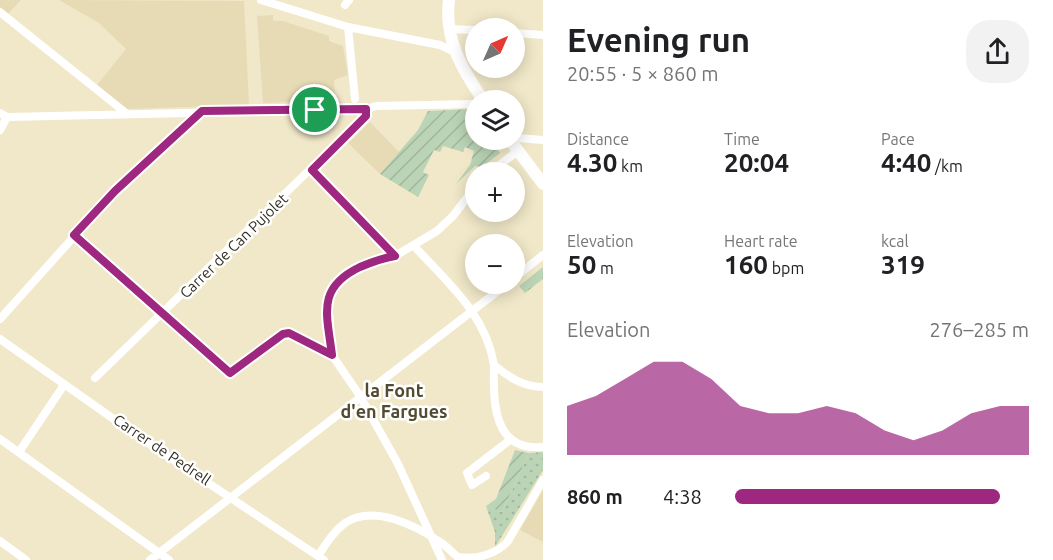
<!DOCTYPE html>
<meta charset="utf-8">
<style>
body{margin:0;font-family:Ubuntu,sans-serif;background:#f2f2f2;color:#202124;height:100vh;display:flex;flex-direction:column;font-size:22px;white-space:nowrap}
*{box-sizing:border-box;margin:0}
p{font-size:20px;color:#757577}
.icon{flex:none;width:33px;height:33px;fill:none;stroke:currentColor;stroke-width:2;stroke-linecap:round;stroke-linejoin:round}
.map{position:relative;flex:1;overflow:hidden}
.details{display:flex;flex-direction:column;background:#fff;width:510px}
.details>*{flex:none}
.needle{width:39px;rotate:45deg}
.buttons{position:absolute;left:465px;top:18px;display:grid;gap:12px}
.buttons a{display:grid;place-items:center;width:60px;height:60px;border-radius:50%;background:#fff;box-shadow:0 3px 15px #0003;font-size:30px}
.pin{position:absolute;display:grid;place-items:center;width:51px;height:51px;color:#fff;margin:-26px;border:3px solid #fff;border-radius:50%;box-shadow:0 2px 6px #0007}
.round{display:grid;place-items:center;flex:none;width:63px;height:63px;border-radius:24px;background:#f2f2f2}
.headline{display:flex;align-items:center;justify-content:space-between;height:102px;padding:0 24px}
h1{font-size:33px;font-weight:700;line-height:45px}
.figures{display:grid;grid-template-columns:repeat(3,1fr);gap:9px;height:102px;padding:6px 24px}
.figures div{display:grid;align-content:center}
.figures b{font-size:26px;font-weight:700}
.figures small{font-size:16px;font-weight:400}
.figures p{font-size:16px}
.chart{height:168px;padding:12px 24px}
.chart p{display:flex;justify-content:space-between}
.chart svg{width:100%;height:108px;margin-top:6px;fill:#9e2780;opacity:.7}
ul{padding:0 24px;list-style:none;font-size:20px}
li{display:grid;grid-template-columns:96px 72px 1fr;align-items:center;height:45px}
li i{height:15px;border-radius:8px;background:#9e2780}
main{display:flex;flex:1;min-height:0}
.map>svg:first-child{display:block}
</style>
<main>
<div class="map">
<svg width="543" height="560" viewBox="0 0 543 560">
<defs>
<pattern id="grass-dots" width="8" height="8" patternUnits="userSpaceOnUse" patternTransform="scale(1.5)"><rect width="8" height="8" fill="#bbd4b6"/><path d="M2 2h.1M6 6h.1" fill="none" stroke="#a1b69c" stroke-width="1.8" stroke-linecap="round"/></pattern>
<pattern id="forest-crowns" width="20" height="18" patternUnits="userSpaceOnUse" patternTransform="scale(1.5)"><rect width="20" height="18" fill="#bbd4b6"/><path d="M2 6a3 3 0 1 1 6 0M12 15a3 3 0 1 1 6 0" fill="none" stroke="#a1b69c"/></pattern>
<pattern id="garden-furrows" width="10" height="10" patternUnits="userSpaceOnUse" patternTransform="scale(1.5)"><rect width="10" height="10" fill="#bbd4b6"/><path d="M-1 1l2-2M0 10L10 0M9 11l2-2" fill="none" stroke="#a1b69c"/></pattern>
</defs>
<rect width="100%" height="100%" fill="#f1e8c9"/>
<!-- built -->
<path fill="#e6dbb5" d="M0,0H21L8,14L0,7Z
M59,0L244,1L249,105L127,109L97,85L126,49L99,23Z
M273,15V21H283L329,36V41L343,46L348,75L334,80L335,100L263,103L257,16Z
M370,122L399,152L380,174L348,143Z
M543,490V542L520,530Z"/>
<!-- grass -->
<path fill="url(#grass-dots)" d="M543,452V470L495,547V532L486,506L502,512L529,453Z"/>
<!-- forest -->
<path fill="url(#forest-crowns)" d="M543,267V279L525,293L519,286Z"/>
<!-- garden -->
<path fill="url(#garden-furrows)" d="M471,109L475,116L476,140H491L500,153L482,167L475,166L456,184L470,165L474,151L465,147L463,152L443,146L440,152L434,150L423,172L429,175L418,197L380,174L418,130L428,111Z
M515,450L529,453L502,512L486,506L496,499Z"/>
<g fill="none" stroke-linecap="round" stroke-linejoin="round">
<!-- street -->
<path stroke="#fff" stroke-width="8" d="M261,0L348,27L440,45L454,52
M345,5L349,0
M0,12L126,113
M348,27L355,99
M448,29L476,30
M514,33L543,35
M0,113L7,117L366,109L376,106L476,104
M0,130L7,117
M511,142L518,138L543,140
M312,170L395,256
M490,172L518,151
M74,235L230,373L283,334L289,333L332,355
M414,246C447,282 486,314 494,365C509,377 523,387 543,387
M514,278L543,255
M0,319L115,191L202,111
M0,339L145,441L324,560
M494,365C493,402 493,452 543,447
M95,378L365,116L366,109
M0,439L169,560
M19,452L64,385
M486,476L472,485L467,473L510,440
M0,541L26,560
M318,556C326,544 333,532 345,523C373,504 415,525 440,542C447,546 452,553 458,557C476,560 497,554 508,541L543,480
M150,560L507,284
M442,560L398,464L360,396L332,355L328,298L333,285L348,273L379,258L395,256L437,231L453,216L476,186"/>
<!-- secondary -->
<path stroke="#fff" stroke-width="12" d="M449,0C444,39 462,69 483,100
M510,140L543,184"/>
</g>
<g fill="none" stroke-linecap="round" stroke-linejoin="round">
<defs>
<path id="route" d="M366,109V116L312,170L395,256C382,258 372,262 360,267C316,288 327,314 332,355L289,333L283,334L230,373L74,235L115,191L202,111Z"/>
</defs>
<!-- route casing -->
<use href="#route" stroke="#fff" stroke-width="12"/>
<!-- route -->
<use href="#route" stroke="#9e2780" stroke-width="8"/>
</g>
<g text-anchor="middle" stroke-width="5" stroke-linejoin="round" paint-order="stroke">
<!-- street labels -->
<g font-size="15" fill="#322f23" stroke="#fff">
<text transform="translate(234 246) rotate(-44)" y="5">Carrer de Can Pujolet</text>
<text transform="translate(162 450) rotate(34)" y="5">Carrer de Pedrell</text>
</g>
<!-- quarter labels -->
<g font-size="18" font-weight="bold" fill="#534b31" stroke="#fff">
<text x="394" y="397">la Font<tspan x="394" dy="21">d'en Fargues</tspan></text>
</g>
</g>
</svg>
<div class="buttons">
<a><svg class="needle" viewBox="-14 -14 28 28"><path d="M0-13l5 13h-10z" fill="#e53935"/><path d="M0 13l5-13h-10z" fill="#757577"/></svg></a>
<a><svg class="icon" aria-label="layers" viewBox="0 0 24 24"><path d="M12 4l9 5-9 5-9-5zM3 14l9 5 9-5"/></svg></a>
<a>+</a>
<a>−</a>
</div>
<div class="pin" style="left:315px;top:110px;background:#1e9e55"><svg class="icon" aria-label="arrive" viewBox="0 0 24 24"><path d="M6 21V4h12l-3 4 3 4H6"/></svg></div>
</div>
<section class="details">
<div class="headline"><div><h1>Evening run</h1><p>20:55 · 5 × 860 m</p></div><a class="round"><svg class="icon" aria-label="share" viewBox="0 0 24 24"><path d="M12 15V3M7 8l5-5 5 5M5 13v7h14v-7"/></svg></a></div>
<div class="figures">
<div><p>Distance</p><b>4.30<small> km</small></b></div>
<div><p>Time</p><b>20:04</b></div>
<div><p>Pace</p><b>4:40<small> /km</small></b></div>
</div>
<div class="figures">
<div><p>Elevation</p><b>50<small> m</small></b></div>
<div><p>Heart rate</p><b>160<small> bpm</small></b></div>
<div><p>kcal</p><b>319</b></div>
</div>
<div class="chart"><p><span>Elevation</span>276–285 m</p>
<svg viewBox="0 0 160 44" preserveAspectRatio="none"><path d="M0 44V24L10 20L20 13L30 6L40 6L50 13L60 24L70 27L80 27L90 24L100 27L110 34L120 38L130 34L140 27L150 24L160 24V44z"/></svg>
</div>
<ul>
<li><b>860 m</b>4:38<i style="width:90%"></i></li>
</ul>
</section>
</main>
